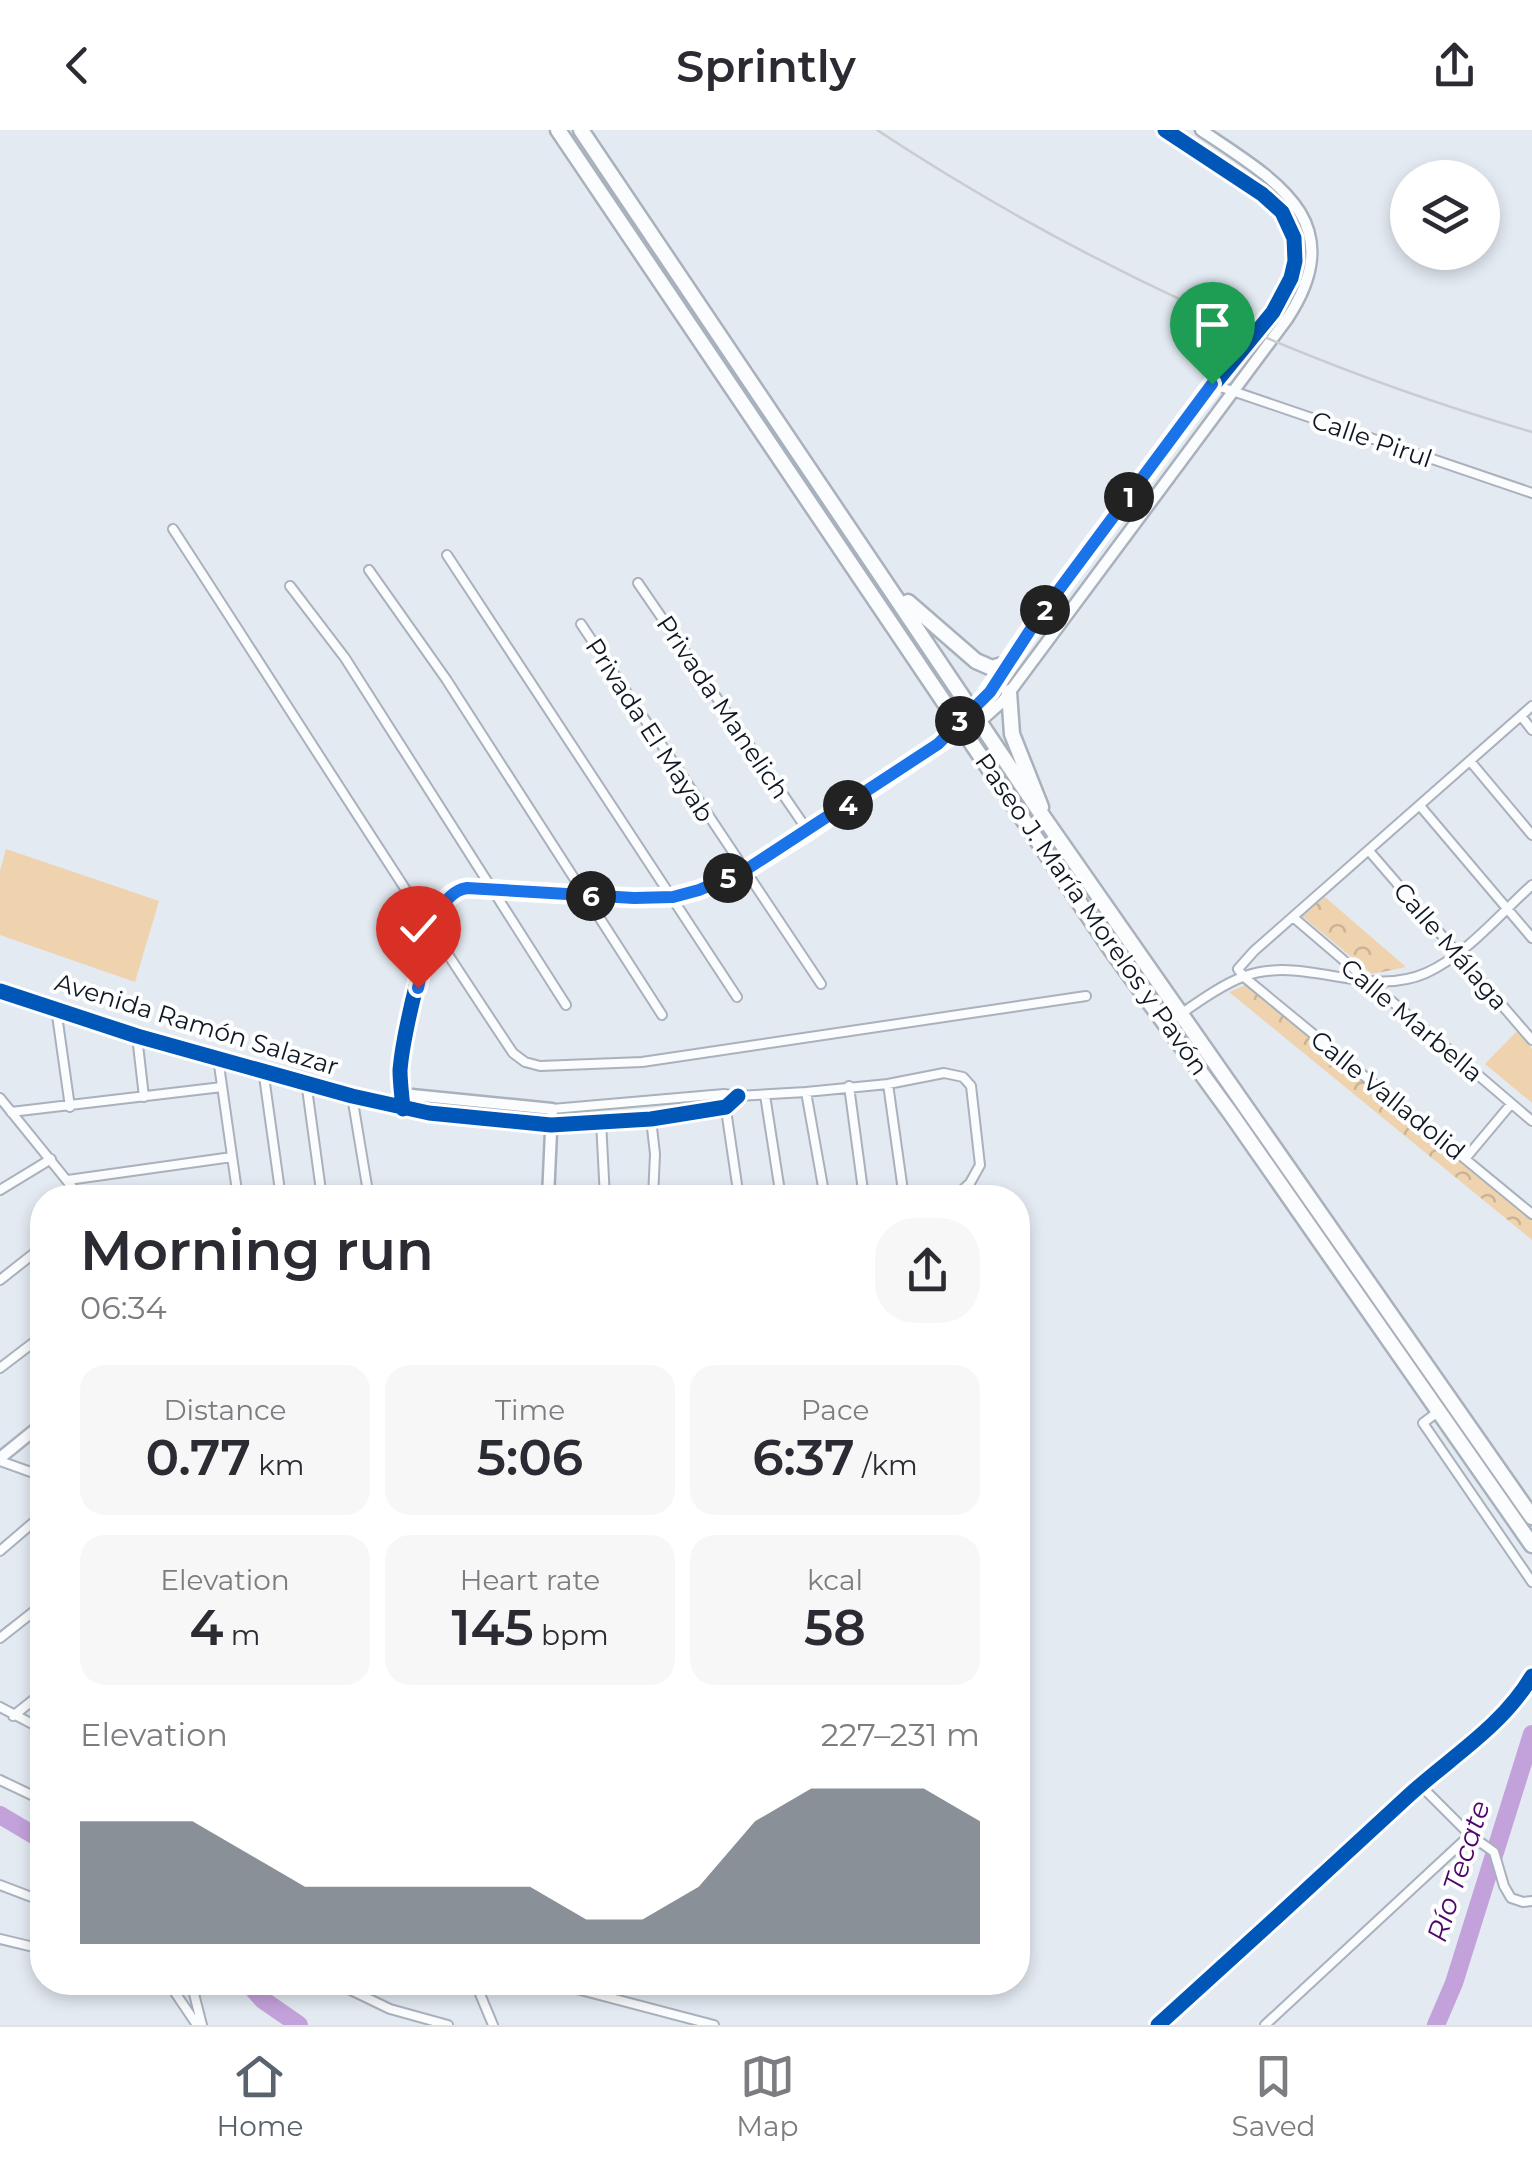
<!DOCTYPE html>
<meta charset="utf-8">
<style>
body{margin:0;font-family:Montserrat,sans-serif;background:#f7f7f7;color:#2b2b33;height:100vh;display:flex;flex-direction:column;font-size:38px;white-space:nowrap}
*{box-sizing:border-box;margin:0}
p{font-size:32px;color:#7c7c81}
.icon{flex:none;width:55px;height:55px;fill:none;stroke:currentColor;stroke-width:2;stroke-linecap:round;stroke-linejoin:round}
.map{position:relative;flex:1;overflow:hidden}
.details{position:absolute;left:30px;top:1055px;width:1000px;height:810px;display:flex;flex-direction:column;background:#fff;border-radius:40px;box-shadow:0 5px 15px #0003}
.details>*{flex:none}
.buttons{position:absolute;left:1390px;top:30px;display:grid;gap:20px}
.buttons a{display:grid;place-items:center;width:110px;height:110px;border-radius:50%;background:#fff;box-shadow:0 5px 15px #0003;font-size:50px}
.pin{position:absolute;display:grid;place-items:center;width:85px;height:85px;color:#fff;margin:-102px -42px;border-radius:50% 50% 50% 0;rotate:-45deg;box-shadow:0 0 10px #0007}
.pin .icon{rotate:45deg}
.km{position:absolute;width:50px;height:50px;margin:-25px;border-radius:50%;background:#222;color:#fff;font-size:28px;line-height:50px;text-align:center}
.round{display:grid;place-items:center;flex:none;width:105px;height:105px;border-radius:40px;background:#f7f7f7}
.head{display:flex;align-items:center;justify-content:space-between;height:170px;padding:0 50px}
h1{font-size:55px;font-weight:600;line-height:75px}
.metrics{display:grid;grid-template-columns:repeat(3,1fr);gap:15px;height:170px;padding:10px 50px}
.metrics div{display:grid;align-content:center;border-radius:25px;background:#f7f7f7;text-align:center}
.metrics b{font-size:50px;font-weight:600}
.metrics small{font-size:28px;font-weight:400}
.metrics p{font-size:28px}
.chart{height:280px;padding:20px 50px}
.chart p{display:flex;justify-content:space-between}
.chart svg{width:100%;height:180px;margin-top:10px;fill:#59626d;opacity:.7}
header{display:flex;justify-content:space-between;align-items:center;height:130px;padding:0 50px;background:#fff;font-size:45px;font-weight:600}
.menu{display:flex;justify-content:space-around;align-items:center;height:140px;border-top:2px solid #e1e1e2;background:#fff;font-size:28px;color:#7c7c81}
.menu a{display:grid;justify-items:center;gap:5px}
.menu .selected{color:#59626d}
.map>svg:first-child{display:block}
</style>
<header><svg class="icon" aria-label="back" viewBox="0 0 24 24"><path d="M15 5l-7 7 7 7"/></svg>Sprintly<svg class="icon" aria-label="share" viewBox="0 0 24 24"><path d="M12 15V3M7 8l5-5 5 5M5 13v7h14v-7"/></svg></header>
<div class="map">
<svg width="1532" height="1895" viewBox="0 0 1532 1895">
<defs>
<pattern id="park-crowns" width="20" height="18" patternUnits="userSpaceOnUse" patternTransform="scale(2.5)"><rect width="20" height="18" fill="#eed3ae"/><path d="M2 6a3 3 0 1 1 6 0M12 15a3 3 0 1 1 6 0" fill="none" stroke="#cbb496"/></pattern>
</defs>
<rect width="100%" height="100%" fill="#e3eaf2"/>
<!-- park -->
<path fill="url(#park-crowns)" d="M1325,767L1406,837L1372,844L1302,786Z
M1248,854L1532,1089V1110L1229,862Z"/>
<!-- pitch -->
<path fill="#eed3ae" d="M6,719L159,771L135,852L0,805V741Z
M1517,901L1532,919V973L1485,934Z"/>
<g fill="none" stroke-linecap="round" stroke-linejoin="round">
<!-- river -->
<path stroke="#c3a1da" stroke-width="18" d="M0,1685L42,1710
M247,1852L263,1870L299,1895
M1436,1895L1454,1853L1532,1604"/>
<defs>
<path id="street" d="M1212,254L1532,363
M173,399C286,573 397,749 513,923L525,932L540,936L642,932L1086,866
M447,425L737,867
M369,440L446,549L662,885
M638,453L808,701
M290,456L345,528L566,875
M581,494L821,854
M1521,586L1532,600
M1470,631L1532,705
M1421,677L1532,808
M1370,722L1532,910
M1293,787L1532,991
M1244,847L1238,839L1254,821L1532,576
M1244,847L1532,1084
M0,861L137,906L403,979
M56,878L70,977
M1166,894C1190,878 1218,856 1245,846C1305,825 1367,869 1426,843C1466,825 1500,784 1532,755
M137,906L144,967
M218,928L238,1068
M263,939L281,1068
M306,951L322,1068
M888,954L904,1068
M849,956L864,1068
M806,962L825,1068
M765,965L781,1068
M352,966L369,1068
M0,968L81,1068
M725,973L739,1068
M552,979L724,964L738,966L806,962L888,954L944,943L963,947L971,956L980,1035L970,1053L954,1068
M11,982L222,957
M651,989L655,1024L653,1068
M601,991L605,1068
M551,995L651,989L726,977L738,966
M1465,1029L1511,974
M68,1050L232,1027
M0,1060L51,1029
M0,1150L42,1117
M0,1238L42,1206
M1439,1281L1423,1293L1532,1452
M0,1331L42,1346
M0,1421L42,1385
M0,1508L42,1475
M0,1577L42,1599
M13,1586L42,1563
M0,1650L42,1670
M1421,1656L1470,1705L1494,1722L1504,1756L1511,1768L1523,1772L1532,1771
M0,1755L42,1771
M0,1809L42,1819
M168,1852L197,1895
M191,1852L202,1895
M334,1852L390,1879L448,1895
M475,1852L493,1895
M550,1852L714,1895
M1158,1895C1241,1820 1324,1744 1406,1668C1449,1628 1501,1598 1532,1546
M1265,1895L1470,1705"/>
<path id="secondary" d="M975,596L1003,571L1287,189C1352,91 1275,50 1201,0
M402,964L552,979L548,1068
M551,995L403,979C402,966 400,953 400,940C403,905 426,805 443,775C448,764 456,760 467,758L634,768L673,767L699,760L744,741L808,701L947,608L982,571L1038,488L1197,275L1273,182L1291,148L1295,131L1294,108L1282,82L1262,64L1165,0
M0,1328L42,1294"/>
<path id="highway" d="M558,0L1112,821L1231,984L1532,1415
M581,0L1044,688L1532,1387
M908,472L976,531L992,538L1008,533
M1009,562L1012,604L1041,677"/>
</defs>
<!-- street casing -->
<use href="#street" stroke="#a9b1bc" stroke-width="12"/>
<!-- secondary casing -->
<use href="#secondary" stroke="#a9b1bc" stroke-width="15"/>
<!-- highway casing -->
<use href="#highway" stroke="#a9b1bc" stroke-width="19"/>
<!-- street -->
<use href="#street" stroke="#fbfcfd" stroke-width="8"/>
<!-- secondary -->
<use href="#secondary" stroke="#fbfcfd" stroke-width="10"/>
<!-- highway -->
<use href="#highway" stroke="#fbfcfd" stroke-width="14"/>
<!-- rail -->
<path stroke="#cacccf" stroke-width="2.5" d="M877,0C1077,132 1301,235 1532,302"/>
<defs>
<path id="cycleway" d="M0,861L137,906L352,966L429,983L551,995L651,989L726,977L738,966
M403,979C402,966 400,953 400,940C403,905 426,805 443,775C448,764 456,760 467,758L634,768L673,767L699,760L744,741L808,701L947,608L982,571L1038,488L1197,275L1273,182L1291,148L1295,131L1294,108L1282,82L1262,64L1165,0
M1158,1895C1241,1820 1324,1744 1406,1668C1449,1628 1501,1598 1532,1546"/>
</defs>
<!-- cycleway casing -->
<use href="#cycleway" stroke="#fff" stroke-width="21"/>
<!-- cycleway -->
<use href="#cycleway" stroke="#0057b8" stroke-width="15"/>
</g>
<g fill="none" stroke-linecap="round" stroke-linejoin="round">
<defs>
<path id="route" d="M418,858C425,829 432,763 467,758L634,768L673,767L699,760L744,741L938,614L990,562L1038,488L1212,254"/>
</defs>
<!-- route casing -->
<use href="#route" stroke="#fff" stroke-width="20"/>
<!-- route -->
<use href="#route" stroke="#1a73e8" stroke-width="12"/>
</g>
<g text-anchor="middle" stroke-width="8" stroke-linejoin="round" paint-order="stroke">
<!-- street labels -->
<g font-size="25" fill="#0e1825" stroke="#fff">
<text transform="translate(1372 309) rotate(19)" y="9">Calle Pirul</text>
<text transform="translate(723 577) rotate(56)" y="9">Privada Manelich</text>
<text transform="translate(650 600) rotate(57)" y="9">Privada El Mayab</text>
<text transform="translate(1092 784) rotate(55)" y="9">Paseo J. María Morelos y Pavón</text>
<text transform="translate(1451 816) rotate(49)" y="9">Calle Málaga</text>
<text transform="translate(1412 890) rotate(40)" y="9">Calle Marbella</text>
<text transform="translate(197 894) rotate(17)" y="9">Avenida Ramón Salazar</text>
<text transform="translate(1388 965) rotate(39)" y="9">Calle Valladolid</text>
</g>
<!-- water labels -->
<g font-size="28" font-style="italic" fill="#4e0669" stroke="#fff">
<text transform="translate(1458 1741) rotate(-72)" y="10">Río Tecate</text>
</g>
</g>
</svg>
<div class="buttons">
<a><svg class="icon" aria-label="layers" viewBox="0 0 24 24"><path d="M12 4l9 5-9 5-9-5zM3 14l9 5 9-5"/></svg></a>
</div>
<div class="pin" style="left:1212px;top:254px;background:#1e9e55"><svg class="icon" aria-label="arrive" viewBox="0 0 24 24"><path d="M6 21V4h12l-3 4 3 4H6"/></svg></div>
<div class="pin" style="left:418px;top:858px;background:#d93025"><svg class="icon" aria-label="check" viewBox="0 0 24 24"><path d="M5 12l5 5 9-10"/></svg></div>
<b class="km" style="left:1129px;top:367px">1</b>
<b class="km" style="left:1045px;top:480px">2</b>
<b class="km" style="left:960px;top:591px">3</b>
<b class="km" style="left:848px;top:675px">4</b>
<b class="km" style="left:728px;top:748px">5</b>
<b class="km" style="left:591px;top:766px">6</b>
<section class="details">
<div class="head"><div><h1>Morning run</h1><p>06:34</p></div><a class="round"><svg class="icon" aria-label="share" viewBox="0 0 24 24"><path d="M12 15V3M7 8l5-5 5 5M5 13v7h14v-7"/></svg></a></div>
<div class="metrics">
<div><p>Distance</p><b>0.77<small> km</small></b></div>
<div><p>Time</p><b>5:06</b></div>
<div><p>Pace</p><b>6:37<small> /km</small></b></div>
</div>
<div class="metrics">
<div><p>Elevation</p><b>4<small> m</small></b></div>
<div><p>Heart rate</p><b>145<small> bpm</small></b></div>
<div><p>kcal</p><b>58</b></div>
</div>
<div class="chart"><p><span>Elevation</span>227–231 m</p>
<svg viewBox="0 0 160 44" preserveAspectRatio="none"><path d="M0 44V14L10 14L20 14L30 22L40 30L50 30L60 30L70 30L80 30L90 38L100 38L110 30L120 14L130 6L140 6L150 6L160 14V44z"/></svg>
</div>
</section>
</div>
<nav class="menu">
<a class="selected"><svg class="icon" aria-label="home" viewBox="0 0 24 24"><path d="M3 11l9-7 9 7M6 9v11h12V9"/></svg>Home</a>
<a><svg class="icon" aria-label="map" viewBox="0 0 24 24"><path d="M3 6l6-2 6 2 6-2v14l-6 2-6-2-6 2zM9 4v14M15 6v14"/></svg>Map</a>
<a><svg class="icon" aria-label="saved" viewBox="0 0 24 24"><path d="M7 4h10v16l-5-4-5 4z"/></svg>Saved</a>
</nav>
